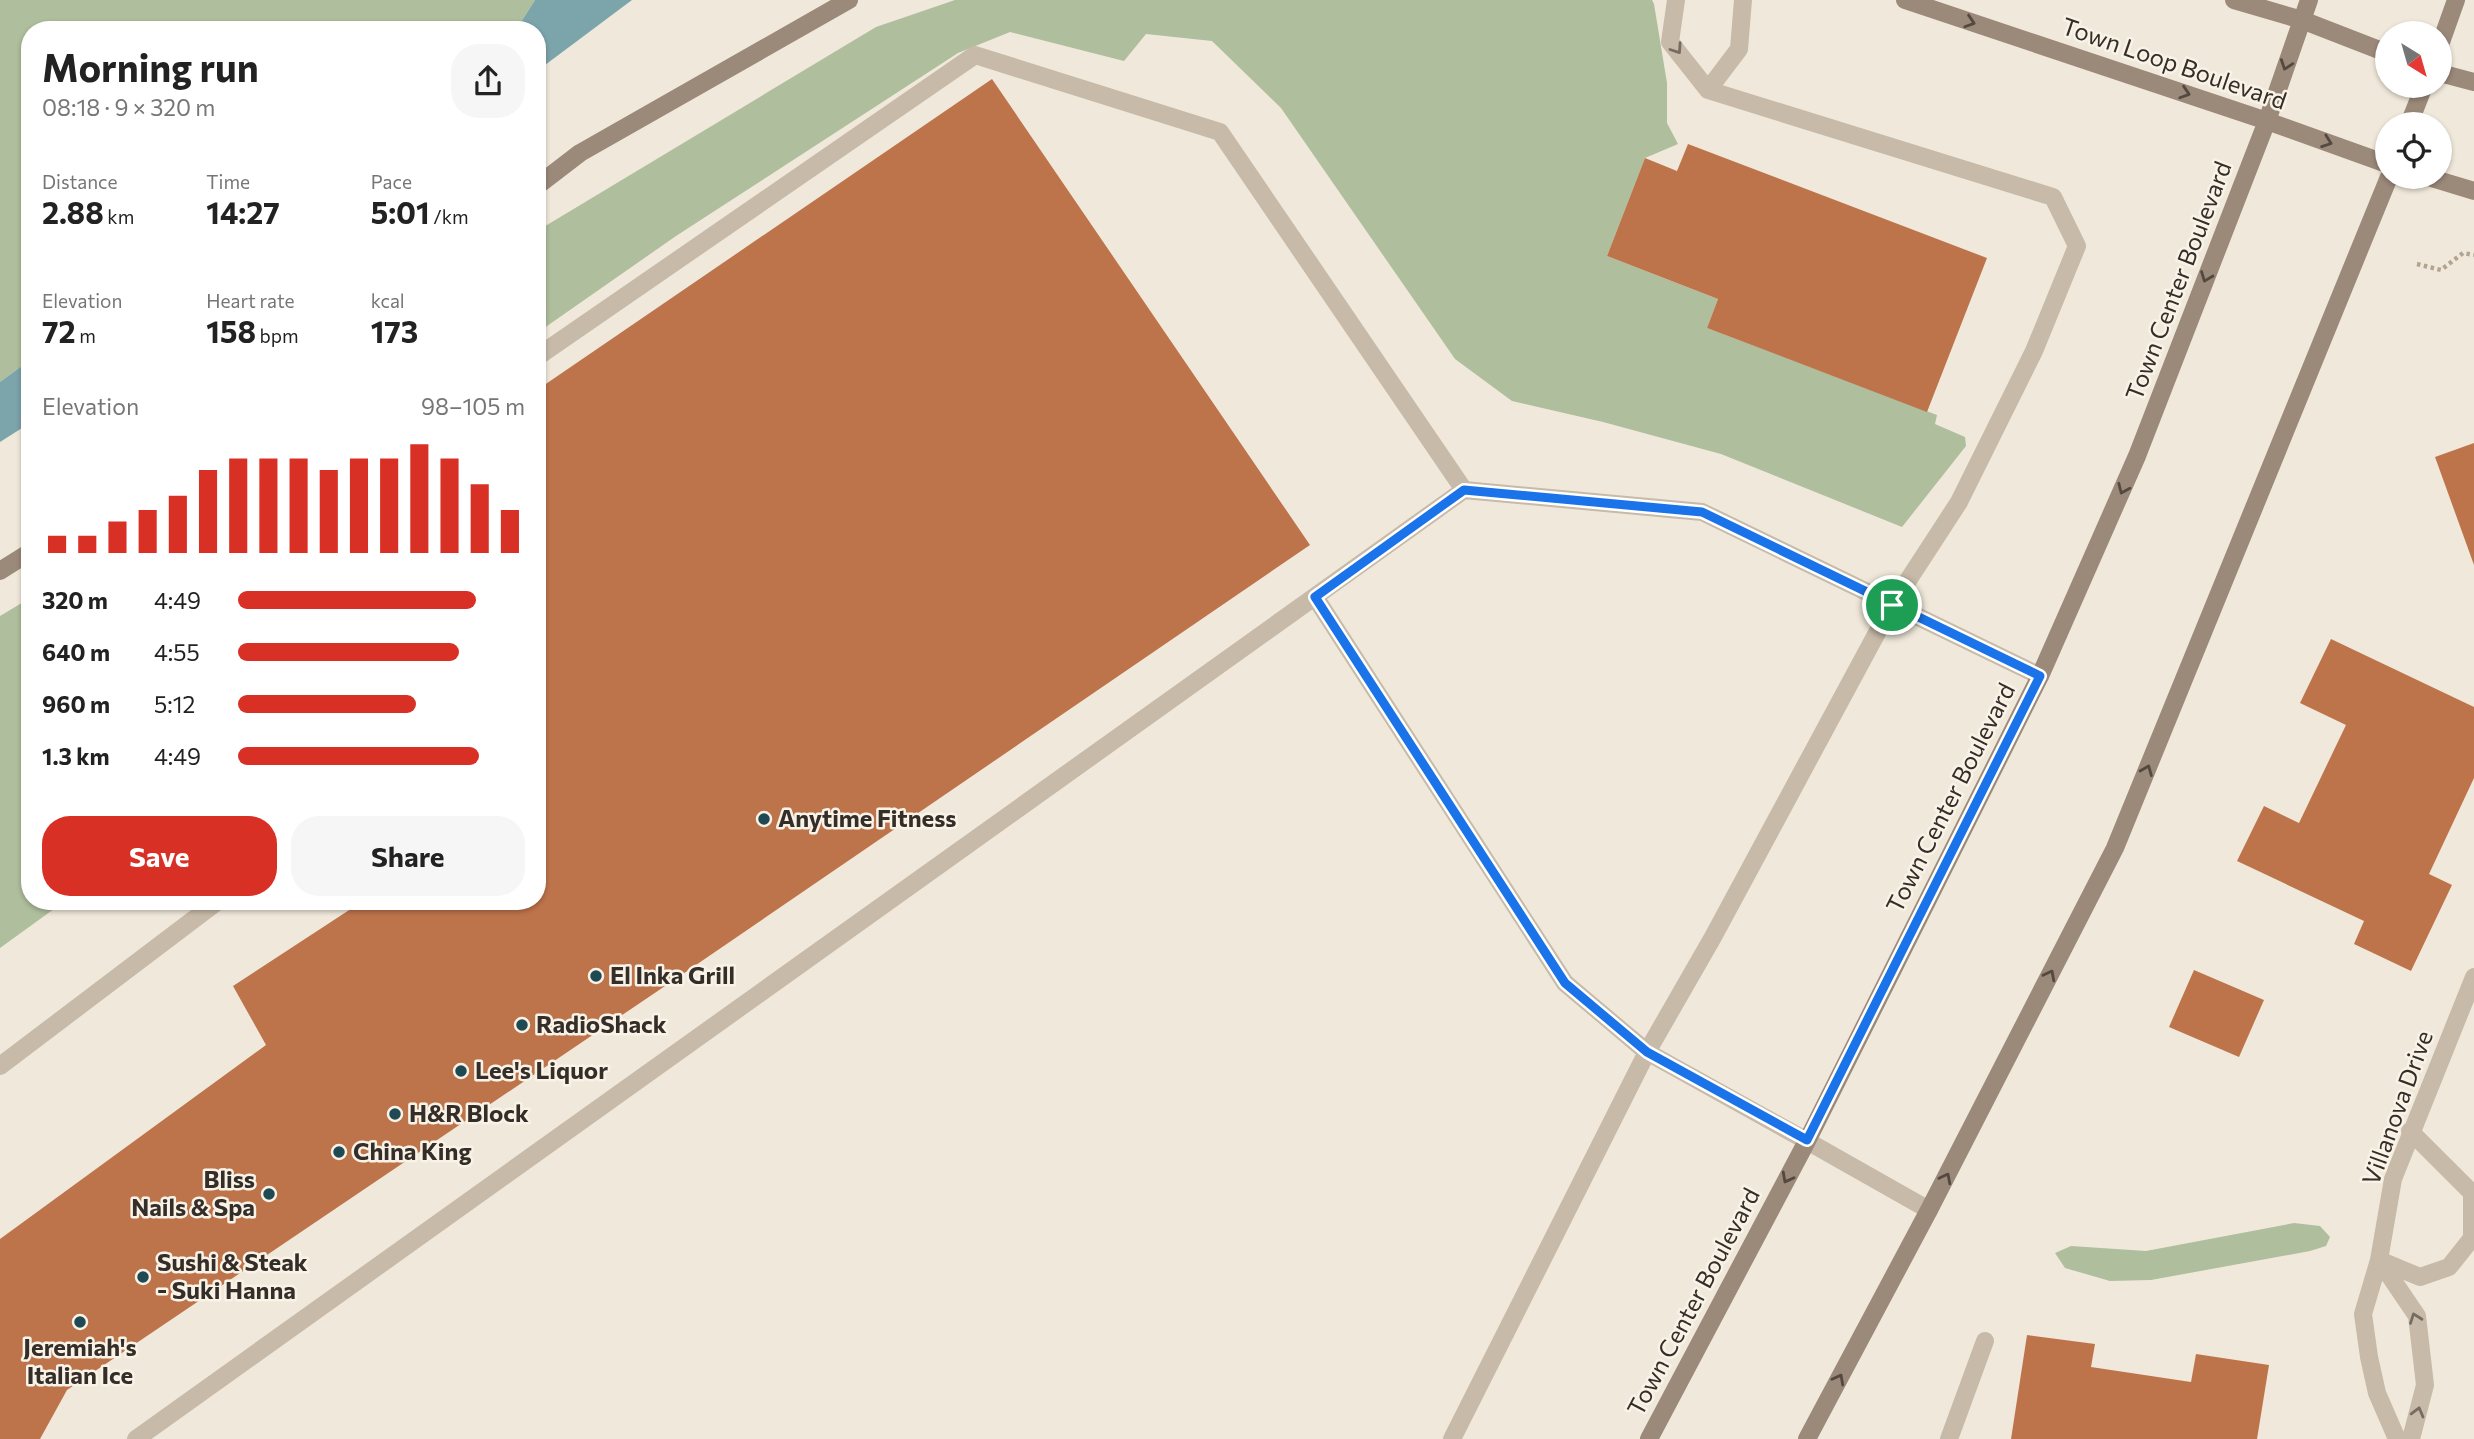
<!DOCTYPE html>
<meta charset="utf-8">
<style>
body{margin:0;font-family:Commissioner,sans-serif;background:#f6f6f6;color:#222;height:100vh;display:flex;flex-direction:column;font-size:26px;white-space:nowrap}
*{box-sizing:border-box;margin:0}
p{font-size:23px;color:#767676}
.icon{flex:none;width:38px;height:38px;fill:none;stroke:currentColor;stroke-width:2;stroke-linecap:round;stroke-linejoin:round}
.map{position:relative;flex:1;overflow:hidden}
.panel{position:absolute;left:21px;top:21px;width:525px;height:889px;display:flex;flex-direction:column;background:#fff;border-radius:28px;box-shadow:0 2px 5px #0004}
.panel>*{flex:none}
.needle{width:46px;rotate:143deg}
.fabs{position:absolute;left:2375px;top:21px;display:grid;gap:14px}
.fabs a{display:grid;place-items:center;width:77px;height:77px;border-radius:50%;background:#fff;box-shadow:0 2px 5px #0004;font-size:35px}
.pin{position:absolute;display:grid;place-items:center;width:60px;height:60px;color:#fff;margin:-30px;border:4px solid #fff;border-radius:50%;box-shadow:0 2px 7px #0007}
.round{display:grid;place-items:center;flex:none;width:74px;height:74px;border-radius:28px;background:#f6f6f6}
.head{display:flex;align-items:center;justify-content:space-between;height:119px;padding:0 21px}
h1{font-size:38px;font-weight:700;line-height:52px}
.metrics{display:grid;grid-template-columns:repeat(3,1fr);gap:10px;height:119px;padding:7px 21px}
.metrics div{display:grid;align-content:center}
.metrics b{font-size:30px;font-weight:700}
.metrics small{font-size:19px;font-weight:400}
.metrics p{font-size:19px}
.chart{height:196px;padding:14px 21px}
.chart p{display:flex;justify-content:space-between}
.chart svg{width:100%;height:126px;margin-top:7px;stroke:#d93025;stroke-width:6}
.action{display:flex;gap:14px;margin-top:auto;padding:14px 21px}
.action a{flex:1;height:80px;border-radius:28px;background:#d93025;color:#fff;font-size:28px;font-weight:700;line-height:80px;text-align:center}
.action a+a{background:#f6f6f6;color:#222}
ul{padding:0 21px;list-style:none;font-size:23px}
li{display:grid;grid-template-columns:112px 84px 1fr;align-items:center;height:52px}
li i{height:18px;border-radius:9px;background:#d93025}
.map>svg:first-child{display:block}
</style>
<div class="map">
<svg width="2474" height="1439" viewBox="0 0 2474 1439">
<rect width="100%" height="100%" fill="#f0e9db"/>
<!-- green -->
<path fill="#afbe9c" d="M0,0H535L516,30H30V360L0,382Z
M955,0H1652L1654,4L1667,83V123L1678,144L1645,158L1607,256L1718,299L1707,328L1937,415L1935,424L1965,437L1966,446L1902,527L1721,454L1603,422L1512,401L1455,359L1281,108L1212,41L1146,34L1124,61L1010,32L958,53L676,236L537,333V231L876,27Z
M30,598V901H65L0,948V616Z
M2294,1223L2320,1226L2330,1237L2326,1246L2310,1251L2151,1280L2110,1281L2065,1268L2055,1253L2071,1246L2146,1251Z"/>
<!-- water -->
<path fill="#7ca4ab" d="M535,0H632L537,71V30H516Z
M30,360V423L0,442V382Z"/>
<!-- building -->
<path fill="#be744b" d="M992,79L1310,545L674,980L67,1390L40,1439H0V1239L266,1045L233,986L363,901H537V787L540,785L537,781V390Z
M1688,144L1987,258L1927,412L1707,328L1718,299L1607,256L1645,158L1677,171Z
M2474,443V565L2435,457Z
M2331,639L2474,707V778L2429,874L2452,885L2411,971L2354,944L2364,921L2237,861L2264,806L2299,823L2346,725L2300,703Z
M2194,970L2264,1000L2239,1057L2169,1027Z
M2027,1335L2095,1344L2091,1367L2191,1382L2196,1354L2269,1365L2257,1439H2011Z"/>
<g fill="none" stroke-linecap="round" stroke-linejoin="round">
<!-- path -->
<path stroke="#b3a492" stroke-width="4.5" stroke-dasharray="3.5 3.5" stroke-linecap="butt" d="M2417,264L2441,270L2463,253L2474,255"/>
<!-- lane -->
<path stroke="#c7baa8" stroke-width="18" d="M1708,90L1739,49L1743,0
M537,357L975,55L1220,132L1464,490
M1315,597L1565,983L1647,1052L1807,1141
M0,1066L218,901
M2379,1260L2420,1277L2449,1267L2472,1238V1193L2410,1131
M2379,1260L2417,1316L2425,1385L2411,1439
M136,1439L1464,490L1702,512L2040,676
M1452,1439L1647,1052L1713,937L1892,605L1959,502L2034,351L2077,246L2053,197L1708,90L1670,42L1676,0
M1949,1439L1985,1341
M2397,1439L2377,1393L2369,1357L2363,1314L2379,1260L2393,1179L2474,977"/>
<!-- street -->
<path stroke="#c7baa8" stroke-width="18" d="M1807,1141L1929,1210"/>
<!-- secondary -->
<path stroke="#9b897a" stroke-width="18" d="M1905,0L2267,121L2387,164
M2234,0L2302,20L2387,53
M2440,45L2456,0
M2440,73L2474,82
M2409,124L2424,86
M2428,177L2474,191
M537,186L580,153L849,0
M0,571L30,552
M1649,1439L1807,1141L2040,676L2137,456L2267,121L2309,0
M1807,1439L1929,1210L2115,848L2389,177"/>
</g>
<!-- one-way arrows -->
<defs><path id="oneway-chevron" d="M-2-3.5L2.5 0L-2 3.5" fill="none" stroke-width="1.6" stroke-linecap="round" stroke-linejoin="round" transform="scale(1.75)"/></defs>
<g stroke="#534941">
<use href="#oneway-chevron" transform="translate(1970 22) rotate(18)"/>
<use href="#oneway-chevron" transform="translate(2286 65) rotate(109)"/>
<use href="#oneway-chevron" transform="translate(2185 93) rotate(18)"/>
<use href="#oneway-chevron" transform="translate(2327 142) rotate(20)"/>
<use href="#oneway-chevron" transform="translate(2206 277) rotate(111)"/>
<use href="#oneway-chevron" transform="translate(2123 489) rotate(114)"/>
<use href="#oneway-chevron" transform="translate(2147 770) rotate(-68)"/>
<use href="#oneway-chevron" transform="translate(2050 975) rotate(-63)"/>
<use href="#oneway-chevron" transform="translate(1787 1178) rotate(118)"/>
<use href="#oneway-chevron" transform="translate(1946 1178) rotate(-63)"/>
<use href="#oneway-chevron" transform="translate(1839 1379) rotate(-62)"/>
</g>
<g stroke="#766c62">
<use href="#oneway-chevron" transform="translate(1677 49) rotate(56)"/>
<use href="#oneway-chevron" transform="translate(2415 1318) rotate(-110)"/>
<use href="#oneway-chevron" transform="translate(2418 1412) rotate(-75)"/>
</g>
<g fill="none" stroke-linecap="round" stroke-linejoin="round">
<defs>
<path id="route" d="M1464,490L1702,512L2040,676L1807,1140L1647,1052L1565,983L1315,597Z"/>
</defs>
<!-- route casing -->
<use href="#route" stroke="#fff" stroke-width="14"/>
<!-- route -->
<use href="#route" stroke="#1a73e8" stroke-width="9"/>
</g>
<!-- markers -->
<g fill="#204a53" stroke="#f8f2e7" stroke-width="2.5">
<circle cx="764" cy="819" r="7"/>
<circle cx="596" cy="976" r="7"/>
<circle cx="522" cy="1025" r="7"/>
<circle cx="461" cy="1071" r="7"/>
<circle cx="395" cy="1114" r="7"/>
<circle cx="339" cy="1152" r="7"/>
<circle cx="269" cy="1194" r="7"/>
<circle cx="143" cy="1277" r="7"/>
<circle cx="80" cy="1322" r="7"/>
</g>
<g text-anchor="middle" stroke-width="5" stroke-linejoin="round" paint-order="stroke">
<!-- street labels -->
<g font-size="24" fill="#342d28" stroke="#f8f2e7">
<text transform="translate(2174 64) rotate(19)" y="8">Town Loop Boulevard</text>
<text transform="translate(2179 281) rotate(-69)" y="8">Town Center Boulevard</text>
<text transform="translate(1951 798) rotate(-63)" y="8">Town Center Boulevard</text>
<text transform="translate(2398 1108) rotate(-70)" y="8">Villanova Drive</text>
<text transform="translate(1694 1302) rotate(-62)" y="8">Town Center Boulevard</text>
</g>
<!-- poi labels -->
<g font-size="24" font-weight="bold" fill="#342d28" stroke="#f8f2e7" text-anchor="start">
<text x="778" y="827">Anytime Fitness</text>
<text x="610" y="984">El Inka Grill</text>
<text x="536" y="1033">RadioShack</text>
<text x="475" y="1079">Lee's Liquor</text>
<text x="409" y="1122">H&amp;R Block</text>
<text x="353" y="1160">China King</text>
<text x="255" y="1188" text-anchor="end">Bliss<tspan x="255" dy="28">Nails &amp; Spa</tspan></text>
<text x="157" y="1271">Sushi &amp; Steak<tspan x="157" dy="28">- Suki Hanna</tspan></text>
<text x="80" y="1356" text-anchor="middle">Jeremiah's<tspan x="80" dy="28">Italian Ice</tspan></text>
</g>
</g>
</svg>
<div class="fabs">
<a><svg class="needle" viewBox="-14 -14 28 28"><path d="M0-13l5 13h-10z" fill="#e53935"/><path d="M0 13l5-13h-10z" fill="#767676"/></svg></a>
<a><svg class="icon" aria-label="locate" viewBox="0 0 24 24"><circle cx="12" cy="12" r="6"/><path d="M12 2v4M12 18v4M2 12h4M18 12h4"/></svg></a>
</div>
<div class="pin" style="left:1892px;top:605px;background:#1e9e55"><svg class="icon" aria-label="arrive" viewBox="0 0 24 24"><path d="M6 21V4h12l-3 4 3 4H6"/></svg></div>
<section class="panel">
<div class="head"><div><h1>Morning run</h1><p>08:18 · 9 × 320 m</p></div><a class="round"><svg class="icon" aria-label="share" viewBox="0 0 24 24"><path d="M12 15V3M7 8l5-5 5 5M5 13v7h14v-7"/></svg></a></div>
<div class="metrics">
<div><p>Distance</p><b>2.88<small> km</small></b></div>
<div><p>Time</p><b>14:27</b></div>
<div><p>Pace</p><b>5:01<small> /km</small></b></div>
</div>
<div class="metrics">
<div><p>Elevation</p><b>72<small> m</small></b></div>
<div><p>Heart rate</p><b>158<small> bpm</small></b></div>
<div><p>kcal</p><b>173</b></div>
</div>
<div class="chart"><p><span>Elevation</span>98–105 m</p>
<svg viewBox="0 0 160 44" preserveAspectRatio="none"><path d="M5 44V38M15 44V38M25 44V33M35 44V29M45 44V24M55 44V15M65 44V11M75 44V11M85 44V11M95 44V15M105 44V11M115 44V11M125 44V6M135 44V11M145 44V20M155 44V29"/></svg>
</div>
<ul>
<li><b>320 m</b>4:49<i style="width:83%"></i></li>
<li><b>640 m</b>4:55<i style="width:77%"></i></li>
<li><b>960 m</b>5:12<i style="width:62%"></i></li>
<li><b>1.3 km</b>4:49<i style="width:84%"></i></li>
</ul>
<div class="action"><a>Save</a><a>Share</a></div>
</section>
</div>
